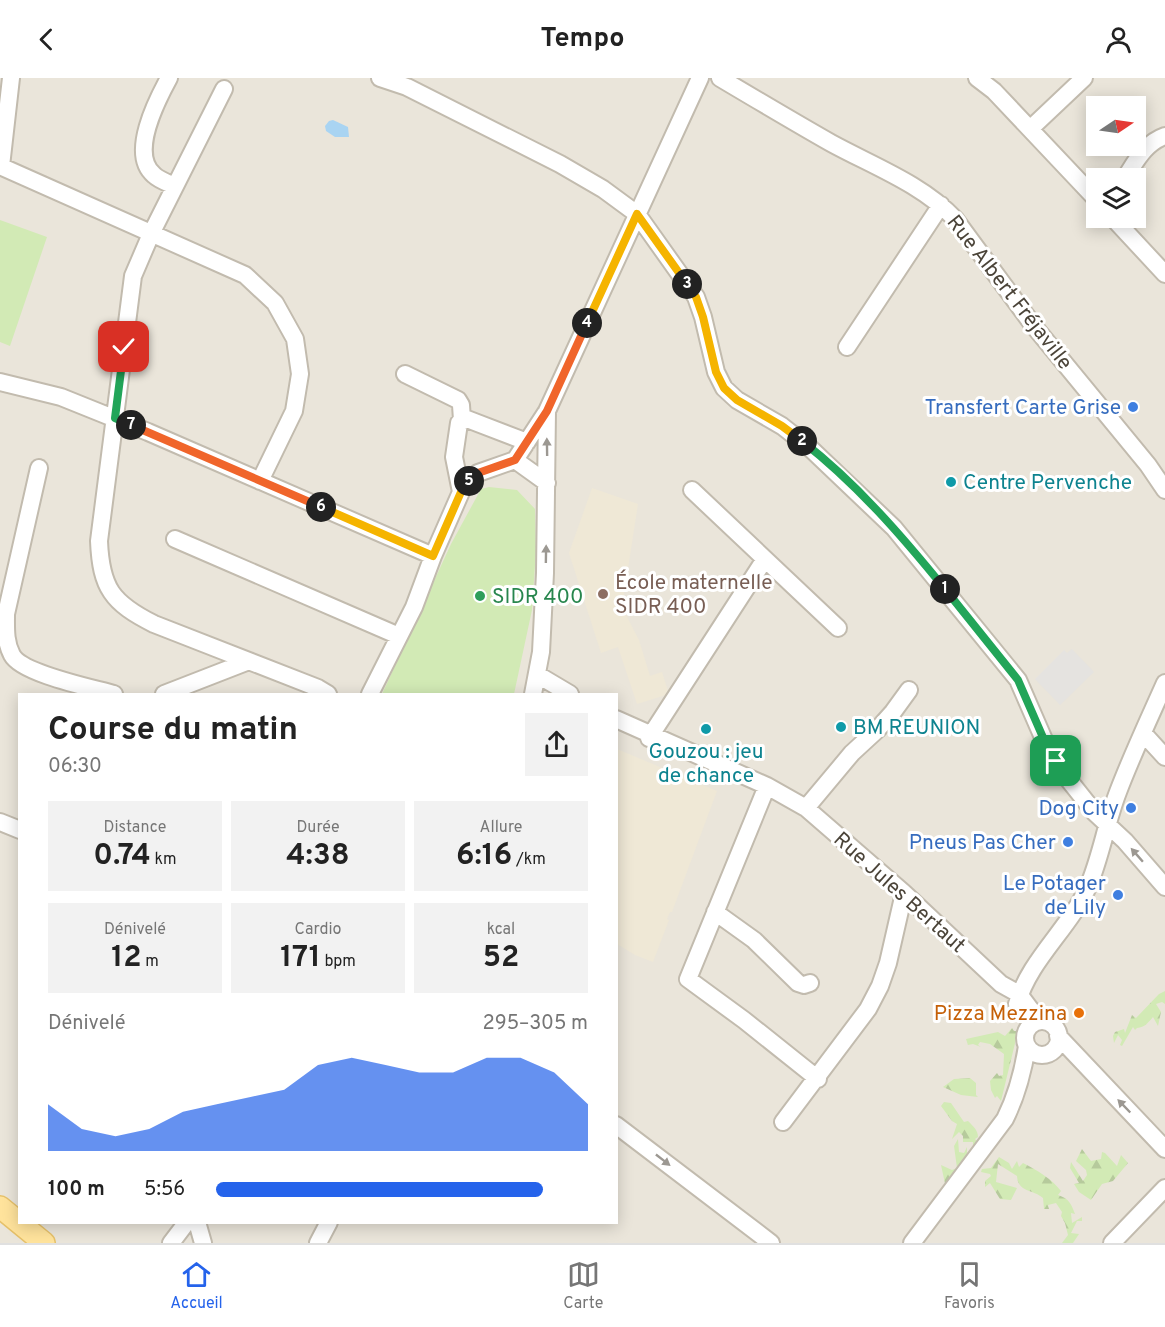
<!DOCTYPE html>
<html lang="fr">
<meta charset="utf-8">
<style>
body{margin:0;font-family:Overpass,sans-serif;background:#f2f2f2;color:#222;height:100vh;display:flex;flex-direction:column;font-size:22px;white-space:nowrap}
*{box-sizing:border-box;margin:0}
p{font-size:20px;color:#767676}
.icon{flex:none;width:33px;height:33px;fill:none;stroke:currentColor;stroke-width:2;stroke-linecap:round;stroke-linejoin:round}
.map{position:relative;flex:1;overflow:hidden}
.drawer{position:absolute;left:18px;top:615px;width:600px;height:531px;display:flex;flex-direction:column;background:#fff;border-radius:0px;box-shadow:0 3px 15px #0003}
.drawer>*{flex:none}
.needle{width:39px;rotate:77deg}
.controls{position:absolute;left:1086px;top:18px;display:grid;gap:12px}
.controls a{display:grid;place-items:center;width:60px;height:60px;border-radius:0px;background:#fff;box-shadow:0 3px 15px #0003;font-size:30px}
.pin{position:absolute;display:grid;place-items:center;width:51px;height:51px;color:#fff;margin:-26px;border-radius:12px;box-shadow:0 3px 9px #0006}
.km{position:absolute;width:30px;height:30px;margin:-15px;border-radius:50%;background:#222;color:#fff;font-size:16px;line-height:30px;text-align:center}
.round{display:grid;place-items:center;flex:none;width:63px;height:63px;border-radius:0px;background:#f2f2f2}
.headline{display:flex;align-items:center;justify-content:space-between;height:102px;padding:0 30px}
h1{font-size:33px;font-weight:700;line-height:45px}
.stats{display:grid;grid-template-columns:repeat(3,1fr);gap:9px;height:102px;padding:6px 30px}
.stats div{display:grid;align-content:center;border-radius:0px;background:#f2f2f2;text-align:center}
.stats b{font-size:30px;font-weight:700}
.stats small{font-size:16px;font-weight:400}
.stats p{font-size:16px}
.chart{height:168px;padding:12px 30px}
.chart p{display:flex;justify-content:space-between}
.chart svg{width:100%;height:108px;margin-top:6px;fill:#2563eb;opacity:.7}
ul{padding:0 30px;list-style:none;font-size:20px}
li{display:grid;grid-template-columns:96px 72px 1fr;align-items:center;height:45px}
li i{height:15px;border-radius:8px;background:#2563eb}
header{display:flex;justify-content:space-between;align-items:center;height:78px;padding:0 30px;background:#fff;font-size:27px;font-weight:700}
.tabs{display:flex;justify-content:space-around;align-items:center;height:84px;border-top:2px solid #e0e0e0;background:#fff;font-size:16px;color:#767676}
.tabs a{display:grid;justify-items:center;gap:3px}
.tabs .current{color:#2563eb}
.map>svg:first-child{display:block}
</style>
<header><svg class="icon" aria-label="back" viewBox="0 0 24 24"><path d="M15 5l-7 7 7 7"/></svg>Tempo<svg class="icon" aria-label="person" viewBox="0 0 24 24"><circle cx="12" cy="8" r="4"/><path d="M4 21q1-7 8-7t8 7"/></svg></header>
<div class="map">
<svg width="1165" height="1165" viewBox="0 0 1165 1165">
<defs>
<pattern id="forest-firs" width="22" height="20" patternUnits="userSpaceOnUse" patternTransform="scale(1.5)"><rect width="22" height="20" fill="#d2eab5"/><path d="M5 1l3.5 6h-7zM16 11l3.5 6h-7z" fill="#b6ca9c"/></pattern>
</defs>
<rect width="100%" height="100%" fill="#f6f3ec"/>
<!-- residential -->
<path fill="#eae5da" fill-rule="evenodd" d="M0,0H1165V1165H0ZM1096,28H1136V68H1096ZM1096,100H1136V140H1096ZM20,616H616V1144H20Z"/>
<!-- education -->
<path fill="#efe8d6" d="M592,410L638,426L622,529L639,562L650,598L662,594L669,616L637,626L618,569L601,575L569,475Z
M617,671L717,713L672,834H670L667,841L669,842L653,884L635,877L617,866Z"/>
<!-- forest -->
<path fill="url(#forest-firs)" d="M1165,913V926L1162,924L1156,926L1161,934L1158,948L1153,939C1148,945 1145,949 1137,950L1135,952L1133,949L1122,968L1120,967L1122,962L1118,957L1114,965L1113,958L1115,954L1124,951L1125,955L1132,937L1136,940L1159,916Z
M1012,950L1014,953H1018L1001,1023L997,1018L995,1020L991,1012L990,1003L997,995L999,998L1003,997L1004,976L990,966L980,964L978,967L981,969L973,966L968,967L966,961L998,954L1005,958Z
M970,1000L976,1005V1017L978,1019L961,1017L943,1009L954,1001Z
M944,1024L951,1025L964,1044L968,1043C973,1048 978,1052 978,1059L975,1061L978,1064L946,1110L941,1087L952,1092L957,1090L954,1068L958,1061L959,1074L964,1075L967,1069V1075L973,1069V1064H963V1058L959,1054L952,1061L957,1046L952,1043L941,1028Z
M1082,1071L1091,1083L1101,1081L1102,1074L1105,1075L1117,1088L1121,1077L1128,1085L1113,1103L1102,1106L1091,1122L1079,1114L1074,1106L1079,1105L1070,1090L1071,1084L1083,1103L1087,1097L1086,1092L1076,1083Z
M999,1079L1009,1085L1012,1091L1017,1083L1019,1089L1023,1085C1037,1092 1052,1101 1061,1113L1058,1117C1069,1121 1071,1125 1075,1136L1071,1135L1072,1145L1082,1139V1143H1077L1071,1155L1079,1156L1073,1165H1062L1068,1157L1065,1145L1061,1138L1062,1134L1056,1125L1048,1127L1049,1131H1044L1043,1120C1033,1111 1018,1115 1017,1098L998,1086L996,1104L1017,1110L1011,1122L1000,1121L990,1105L985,1109V1103L991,1098L990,1096L981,1094L982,1091L991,1090Z"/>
<!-- pitch -->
<path fill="#d2eab5" d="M0,142L47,159L10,268L0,264Z
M489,409L517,412L535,431L536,473L532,532L514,616H382L451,466L481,411Z"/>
<!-- parking -->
<path fill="#e5e3e0" d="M1072,571L1094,594L1060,627L1035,601L1064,572L1067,575Z"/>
<!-- water -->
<path fill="#a9d4f2" d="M333,42L348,49L349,59H335L326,53L325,48L329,43Z"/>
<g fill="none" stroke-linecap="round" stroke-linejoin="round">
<defs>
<path id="minor" d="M169,0C157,22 129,76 154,97C159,102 168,105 175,108
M380,0L407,9L560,86L603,111L637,136L696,219L703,239L716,294L724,310L737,322L782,348L810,370L894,450L1018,602L1045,664L1068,701L1095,735L1125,763L1165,809
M720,0C757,22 794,44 831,65C873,88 922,106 955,141L1033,247L1148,387L1165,412
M977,0L994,13L1096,121
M224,11L151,156L133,198L99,463C101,510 112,525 154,546L318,610L328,616
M1030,51L1084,0
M0,88L245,197L275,225L295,261L300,296L294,333L260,403
M1,88L11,0
M1125,100C1136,83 1145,65 1165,58
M1113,140L1165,196
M847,269L941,127
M405,296L458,322L461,327L462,342
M0,304L61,319L148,354L433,478
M515,382L547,405
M39,390L6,536C6,550 5,564 12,577C22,596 93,610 114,616
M692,412L838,550
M461,414L454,379L459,345L467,341L527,364
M175,461L399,558
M538,597L570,616
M164,616L249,583
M370,616L414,529L433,478L461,414L467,405L478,395L515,382L547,333L700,0
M533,616L541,574L545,495L547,333
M616,641L767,708L806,730L904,815L1001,906L1019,916L1031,932L1043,943
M1143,655L1165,679
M649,660L765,481
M767,708L688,901L744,942L818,1001
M806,730L852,675L877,652L893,634L909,612
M0,744L20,752
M715,834L754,862L798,905L804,907L810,905
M1017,926C1029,882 1069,851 1088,809C1101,779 1106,745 1118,714C1132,677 1149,641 1165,605
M1025 960a17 17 0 1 1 34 0a17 17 0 1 1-34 0Z
M1058,958L1165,1071
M783,1044L868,931L880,908L888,885L904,815
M616,1047L771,1165
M197,1144L203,1165
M171,1165L187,1144
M318,1165L329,1144
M912,1165L1005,1041C1017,1017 1023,994 1027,968
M1112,1165L1165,1110"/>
<path id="major" d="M0,1129L44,1165"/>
</defs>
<!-- minor casing -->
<use href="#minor" stroke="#c2bbae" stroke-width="20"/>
<!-- major casing -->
<use href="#major" stroke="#e6c16a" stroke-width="24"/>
<!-- minor -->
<use href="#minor" stroke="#fff" stroke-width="16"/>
<!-- major -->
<use href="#major" stroke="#ffe39c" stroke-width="21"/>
</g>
<!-- one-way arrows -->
<defs><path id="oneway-solid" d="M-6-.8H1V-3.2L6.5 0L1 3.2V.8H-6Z" transform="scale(1.5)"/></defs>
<g fill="#9c9892">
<use href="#oneway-solid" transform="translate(547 369) rotate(-91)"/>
<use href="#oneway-solid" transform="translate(546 476) rotate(-89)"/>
<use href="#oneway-solid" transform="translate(1137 777) rotate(-131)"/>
<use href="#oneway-solid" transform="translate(1124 1028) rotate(-134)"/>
<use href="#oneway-solid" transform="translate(663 1082) rotate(38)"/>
</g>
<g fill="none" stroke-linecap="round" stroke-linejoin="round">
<defs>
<path id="split-1" d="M945,511L1018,602L1045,664L1056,683"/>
<path id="split-2" d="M802,363C856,405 902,458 945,511"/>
<path id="split-3" d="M687,206L696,219L703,239L716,294L724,310L737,322L782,348L802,363"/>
<path id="split-4" d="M587,245L637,136L687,206"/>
<path id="split-5" d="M469,403L478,395L515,382L547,333L587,245"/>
<path id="split-6" d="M321,429L433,478L461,414L469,403"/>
<path id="split-7" d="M131,347L321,429"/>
<path id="split-8" d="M124,269L115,340L131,347"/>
</defs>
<!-- split-1 casing -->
<use href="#split-1" stroke="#fff" stroke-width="12"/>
<!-- split-2 casing -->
<use href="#split-2" stroke="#fff" stroke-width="12"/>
<!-- split-3 casing -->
<use href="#split-3" stroke="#fff" stroke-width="12"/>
<!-- split-4 casing -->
<use href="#split-4" stroke="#fff" stroke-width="12"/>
<!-- split-5 casing -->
<use href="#split-5" stroke="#fff" stroke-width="12"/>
<!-- split-6 casing -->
<use href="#split-6" stroke="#fff" stroke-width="12"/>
<!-- split-7 casing -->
<use href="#split-7" stroke="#fff" stroke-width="12"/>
<!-- split-8 casing -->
<use href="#split-8" stroke="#fff" stroke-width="12"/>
<!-- split-1 -->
<use href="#split-1" stroke="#22a559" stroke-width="8"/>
<!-- split-2 -->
<use href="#split-2" stroke="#22a559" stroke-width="8"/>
<!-- split-3 -->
<use href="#split-3" stroke="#f5b400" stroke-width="8"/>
<!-- split-4 -->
<use href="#split-4" stroke="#f5b400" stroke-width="8"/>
<!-- split-5 -->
<use href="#split-5" stroke="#f0652b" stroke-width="8"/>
<!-- split-6 -->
<use href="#split-6" stroke="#f5b400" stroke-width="8"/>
<!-- split-7 -->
<use href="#split-7" stroke="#f0652b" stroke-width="8"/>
<!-- split-8 -->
<use href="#split-8" stroke="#22a559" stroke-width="8"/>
</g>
<!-- markers -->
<g fill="#3f7fe0" stroke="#fff" stroke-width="2">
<circle cx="1133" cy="329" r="6"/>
<circle cx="1131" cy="730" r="6"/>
<circle cx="1068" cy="764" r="6"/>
<circle cx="1118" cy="817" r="6"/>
</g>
<g fill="#0f9aa8" stroke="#fff" stroke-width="2">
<circle cx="951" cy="404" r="6"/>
<circle cx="841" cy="649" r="6"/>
<circle cx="706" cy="651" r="6"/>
</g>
<circle fill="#8d6e63" stroke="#fff" stroke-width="2" cx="603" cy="516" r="6"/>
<circle fill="#2e9e5b" stroke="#fff" stroke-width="2" cx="480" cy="518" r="6"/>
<circle fill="#e8710a" stroke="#fff" stroke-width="2" cx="1079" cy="935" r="6"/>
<g text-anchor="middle" stroke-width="6" stroke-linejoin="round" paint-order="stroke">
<!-- street labels -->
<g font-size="21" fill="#4b4439" stroke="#fff">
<text transform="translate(1010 214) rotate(52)" y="7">Rue Albert Fréjaville</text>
<text transform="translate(900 814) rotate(42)" y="7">Rue Jules Bertaut</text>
</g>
<!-- shop labels -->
<g font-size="21" fill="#366cbe" stroke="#fff" text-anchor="end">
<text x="1121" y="336">Transfert Carte Grise</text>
<text x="1119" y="737">Dog City</text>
<text x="1056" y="771">Pneus Pas Cher</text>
<text x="1106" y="812">Le Potager<tspan x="1106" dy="24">de Lily</tspan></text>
</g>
<!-- culture labels -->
<g font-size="21" fill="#0d838f" stroke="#fff" text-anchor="start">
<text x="963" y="411">Centre Pervenche</text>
<text x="853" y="656">BM REUNION</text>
<text x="706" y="680" text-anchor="middle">Gouzou : jeu<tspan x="706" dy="24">de chance</tspan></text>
</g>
<!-- education labels -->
<g font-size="21" fill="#785e54" stroke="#fff" text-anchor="start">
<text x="615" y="511">École maternelle<tspan x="615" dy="24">SIDR 400</tspan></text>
</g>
<!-- leisure labels -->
<g font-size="21" fill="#27864d" stroke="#fff" text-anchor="start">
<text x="492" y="525">SIDR 400</text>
</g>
<!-- food labels -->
<g font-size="21" fill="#c56008" stroke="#fff" text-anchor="end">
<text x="1067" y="942">Pizza Mezzina</text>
</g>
</g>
</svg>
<div class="controls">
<a><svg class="needle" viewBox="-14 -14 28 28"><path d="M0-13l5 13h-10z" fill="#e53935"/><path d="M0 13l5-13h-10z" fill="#767676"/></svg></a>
<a><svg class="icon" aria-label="layers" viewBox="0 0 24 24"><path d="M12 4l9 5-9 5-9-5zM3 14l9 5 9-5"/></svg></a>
</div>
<div class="pin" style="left:1056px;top:683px;background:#1e9e55"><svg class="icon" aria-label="arrive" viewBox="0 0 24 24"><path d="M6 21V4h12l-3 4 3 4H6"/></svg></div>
<div class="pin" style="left:124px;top:269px;background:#d93025"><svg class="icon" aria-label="check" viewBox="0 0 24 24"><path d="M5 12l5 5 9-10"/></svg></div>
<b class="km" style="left:945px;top:511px">1</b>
<b class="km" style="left:802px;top:363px">2</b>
<b class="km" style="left:687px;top:206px">3</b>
<b class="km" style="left:587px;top:245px">4</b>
<b class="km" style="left:469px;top:403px">5</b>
<b class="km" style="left:321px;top:429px">6</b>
<b class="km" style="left:131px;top:347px">7</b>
<section class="drawer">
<div class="headline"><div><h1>Course du matin</h1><p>06:30</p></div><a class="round"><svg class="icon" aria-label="share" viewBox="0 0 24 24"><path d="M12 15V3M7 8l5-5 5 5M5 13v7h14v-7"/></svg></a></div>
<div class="stats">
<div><p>Distance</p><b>0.74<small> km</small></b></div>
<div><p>Durée</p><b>4:38</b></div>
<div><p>Allure</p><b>6:16<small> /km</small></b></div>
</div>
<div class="stats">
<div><p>Dénivelé</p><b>12<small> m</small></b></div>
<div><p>Cardio</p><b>171<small> bpm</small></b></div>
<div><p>kcal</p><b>52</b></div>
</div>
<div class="chart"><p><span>Dénivelé</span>295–305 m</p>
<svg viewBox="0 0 160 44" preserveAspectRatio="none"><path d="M0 44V25L10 35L20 38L30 35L40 28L50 25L60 22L70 19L80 9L90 6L100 9L110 12L120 12L130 6L140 6L150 12L160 25V44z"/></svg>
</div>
<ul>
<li><b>100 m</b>5:56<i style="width:88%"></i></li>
</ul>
</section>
</div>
<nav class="tabs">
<a class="current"><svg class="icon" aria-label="home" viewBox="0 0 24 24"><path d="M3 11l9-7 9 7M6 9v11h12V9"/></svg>Accueil</a>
<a><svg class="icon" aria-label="map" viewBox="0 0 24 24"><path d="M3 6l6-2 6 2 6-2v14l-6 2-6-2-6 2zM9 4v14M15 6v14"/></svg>Carte</a>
<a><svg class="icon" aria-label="saved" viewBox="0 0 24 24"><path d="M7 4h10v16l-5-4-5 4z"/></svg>Favoris</a>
</nav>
